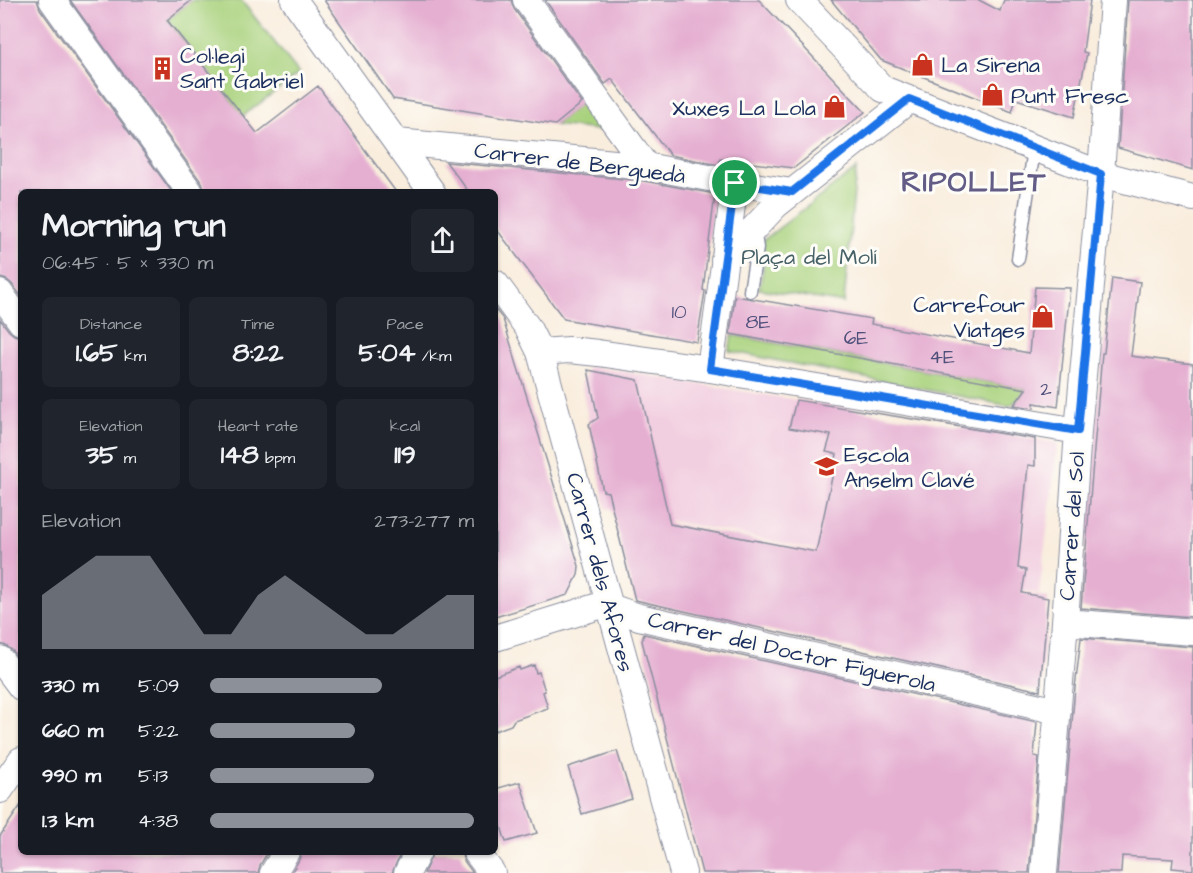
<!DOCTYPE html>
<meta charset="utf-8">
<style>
body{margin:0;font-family:"Architects Daughter",sans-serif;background:#20242c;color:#f1f3f6;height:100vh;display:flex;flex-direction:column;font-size:22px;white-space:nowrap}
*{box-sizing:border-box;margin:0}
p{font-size:20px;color:#9ea1a6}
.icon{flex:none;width:33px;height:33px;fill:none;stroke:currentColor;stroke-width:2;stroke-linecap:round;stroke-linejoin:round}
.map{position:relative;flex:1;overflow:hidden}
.side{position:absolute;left:18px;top:189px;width:480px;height:666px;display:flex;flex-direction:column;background:#171b24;border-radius:9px;box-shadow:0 2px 4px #0004}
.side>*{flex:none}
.pin{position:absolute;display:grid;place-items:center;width:51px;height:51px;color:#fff;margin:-26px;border:3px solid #fff;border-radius:50%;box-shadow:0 2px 6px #0007}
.round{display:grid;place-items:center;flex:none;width:63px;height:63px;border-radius:9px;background:#20242c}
.overview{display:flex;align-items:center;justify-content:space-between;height:102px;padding:0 24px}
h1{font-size:33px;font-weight:700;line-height:45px}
.stats{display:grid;grid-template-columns:repeat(3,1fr);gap:9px;height:102px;padding:6px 24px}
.stats div{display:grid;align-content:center;border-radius:9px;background:#20242c;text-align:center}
.stats b{font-size:26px;font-weight:700}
.stats small{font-size:16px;font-weight:400}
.stats p{font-size:16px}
.chart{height:168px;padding:12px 24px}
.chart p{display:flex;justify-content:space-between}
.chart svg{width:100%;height:108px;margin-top:6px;fill:#8c9099;opacity:.7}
ul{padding:0 24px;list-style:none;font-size:20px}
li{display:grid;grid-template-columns:96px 72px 1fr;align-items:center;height:45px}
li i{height:15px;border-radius:8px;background:#8c9099}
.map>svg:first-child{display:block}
</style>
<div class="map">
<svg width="1193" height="873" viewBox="0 0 1193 873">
<rect width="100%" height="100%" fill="#fdfcf7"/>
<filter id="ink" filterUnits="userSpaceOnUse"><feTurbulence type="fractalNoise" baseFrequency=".0167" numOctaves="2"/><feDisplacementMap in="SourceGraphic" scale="12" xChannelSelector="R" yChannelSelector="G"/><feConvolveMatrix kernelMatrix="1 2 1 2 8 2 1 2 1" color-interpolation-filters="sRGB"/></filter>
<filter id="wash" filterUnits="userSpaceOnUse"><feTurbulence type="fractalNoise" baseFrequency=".008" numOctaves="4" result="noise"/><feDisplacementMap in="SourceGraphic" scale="24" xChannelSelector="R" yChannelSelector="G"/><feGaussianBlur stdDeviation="1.35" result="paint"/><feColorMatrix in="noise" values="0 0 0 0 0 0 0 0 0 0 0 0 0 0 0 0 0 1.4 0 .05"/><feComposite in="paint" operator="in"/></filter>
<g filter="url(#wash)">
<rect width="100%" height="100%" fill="#f9eddd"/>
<!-- built -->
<path fill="#f2cfe0" d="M589,366L1058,443L1039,594L606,508L581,383Z"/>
<!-- green -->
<path fill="#a9d27d" stroke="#62806e" stroke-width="1.5" d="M192,0H241L299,73L243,116L167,20Z
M584,101L607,131L555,125Z
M856,169L844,303L759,289L766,254L761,242Z
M732,335L1026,389L1018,400L1009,406L729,351Z"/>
<g id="blocks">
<!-- building -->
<path fill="#e5afd1" d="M0,0H37L40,9L172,192H21V296L12,284L7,280L0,278Z
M70,0H192L167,20L257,133L318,86L396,192H205L202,183Z
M324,0H511L514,9L582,103L555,125L393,99Z
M545,0H759L865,112L794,168L720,159L719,165L670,155L612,79L605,84Z
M831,0H979L1000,11L1004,0H1090L1083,52L1087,53L1074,117L1016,99L1012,112L881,60Z
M1128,0H1193V170L1118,148Z
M446,162L644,181L715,194L703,290L705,291L697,342L564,319L495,227V192H469Z
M1112,278L1140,282L1131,356L1193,364V617L1081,608L1102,353H1104Z
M1035,287L1070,288L1058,407L1034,403V408L1014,405L1026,389L730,334L735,296L872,319L871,324L1029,353Z
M495,309L503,319L579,566L578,575L568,595L495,617Z
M0,319L9,331L14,335L21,337V662L12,650L6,646L0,644Z
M588,370L638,380L670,524L816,552L837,454L826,452L831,435L789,428L796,400L1035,439V466L1028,465L1018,568L1026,570L1022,593L1048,598L1040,691L635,600L608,492L603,491L589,424L598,418Z
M644,634L1037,722L1034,756L1039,757L1029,873H702L642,641Z
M1081,638L1193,647V870L1172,868L1173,859L1122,856L1121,873H1059L1075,688Z
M534,665L536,673L539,672L545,691L543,692L548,708L514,720L511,725L495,731V676L519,667L520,670Z
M617,751L632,799L582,814L568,767Z
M520,782L537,833L506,842L495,808V789Z
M21,805V852H268L260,865L258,873H0V836Z
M301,852H401L392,873H291L299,860Z
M433,852H461L464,861L473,873H424Z"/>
</g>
</g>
<g filter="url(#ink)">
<use href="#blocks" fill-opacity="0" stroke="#8a8e9e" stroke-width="1.5"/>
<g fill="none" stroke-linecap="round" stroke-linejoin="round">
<defs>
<path id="lane" d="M1018,259L1034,149
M750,291L757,248L754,230"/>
<path id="street" d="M52,0L190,192
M294,0L432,192
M526,0L646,166
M799,0L883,89L1101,174L1193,198
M397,142L646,166L735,183L792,192
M724,260L776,205L909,100
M495,283L528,328L540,352L683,873
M0,293L21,322
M540,352L569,350L598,353L710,369L1078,431
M710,369L735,183
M1065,622L1193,632
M495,638L599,606C614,606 625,613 639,617L1058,711
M0,659L21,687
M0,790L21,760
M476,852L492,873
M273,873L286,852
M407,873L418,852
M1044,873L1065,622L1078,431L1101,174L1113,0"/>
</defs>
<!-- lane casing -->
<use href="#lane" stroke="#8a8e9e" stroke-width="15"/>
<!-- street casing -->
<use href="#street" stroke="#8a8e9e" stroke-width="28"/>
<!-- lane -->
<use href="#lane" stroke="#fff" stroke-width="12"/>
<!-- street -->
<use href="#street" stroke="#fff" stroke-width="26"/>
</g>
</g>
<g fill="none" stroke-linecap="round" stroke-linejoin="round" filter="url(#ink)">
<defs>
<path id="route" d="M909,99L1101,174L1078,431L710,369L735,183L792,192Z"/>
</defs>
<!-- route casing -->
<use href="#route" stroke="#fff" stroke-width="12"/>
<!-- route -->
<use href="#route" stroke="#1a73e8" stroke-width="8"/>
</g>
<!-- icons -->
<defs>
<symbol id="shop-bare" viewBox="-9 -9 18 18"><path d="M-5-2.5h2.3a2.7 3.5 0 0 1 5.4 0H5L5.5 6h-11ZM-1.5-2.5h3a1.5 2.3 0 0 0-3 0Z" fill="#c8321e" stroke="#fdfcf7" stroke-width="2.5" paint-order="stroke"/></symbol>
<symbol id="building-bare" viewBox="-9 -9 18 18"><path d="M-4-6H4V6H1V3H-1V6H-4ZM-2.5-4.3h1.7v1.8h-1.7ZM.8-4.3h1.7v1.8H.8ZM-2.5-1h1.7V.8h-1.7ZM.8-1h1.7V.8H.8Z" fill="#c8321e" stroke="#fdfcf7" stroke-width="2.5" paint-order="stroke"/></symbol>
<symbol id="school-bare" viewBox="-9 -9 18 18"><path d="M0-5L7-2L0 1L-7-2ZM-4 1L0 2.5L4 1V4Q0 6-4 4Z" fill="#c8321e" stroke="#fdfcf7" stroke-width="2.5" paint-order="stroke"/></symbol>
</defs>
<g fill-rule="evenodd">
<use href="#shop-bare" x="906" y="48" width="33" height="33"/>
<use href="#building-bare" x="146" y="52" width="33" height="33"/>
<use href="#shop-bare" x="976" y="78" width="33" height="33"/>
<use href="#shop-bare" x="818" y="90" width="33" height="33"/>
<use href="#shop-bare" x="1026" y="300" width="33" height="33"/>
<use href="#school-bare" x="810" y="450" width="33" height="33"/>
</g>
<g text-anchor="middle" stroke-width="6" stroke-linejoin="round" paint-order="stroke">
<!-- number labels -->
<g font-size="20" fill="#4e4f7b">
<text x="679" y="318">10</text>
<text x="758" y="328">8E</text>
<text x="856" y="344">6E</text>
<text x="942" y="363">4E</text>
<text x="1046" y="395">2</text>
</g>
<!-- poi labels -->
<g font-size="22" fill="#1b2f5e" stroke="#fdfcf7" text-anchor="start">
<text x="180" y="63">Col·legi<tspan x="180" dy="25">Sant Gabriel</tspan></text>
<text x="941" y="72">La Sirena</text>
<text x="1011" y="103">Punt Fresc</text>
<text x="816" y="115" text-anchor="end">Xuxes La Lola</text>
<text x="1025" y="312" text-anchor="end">Carrefour<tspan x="1025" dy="25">Viatges</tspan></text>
<text x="844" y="462">Escola<tspan x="844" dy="25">Anselm Clavé</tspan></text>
</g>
<!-- street labels -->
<g font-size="22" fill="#1b2f5e" stroke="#fdfcf7">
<text transform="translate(580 162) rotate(7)" y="8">Carrer de Berguedà</text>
<text transform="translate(1071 526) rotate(-86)" y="8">Carrer del Sol</text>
<text transform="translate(601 572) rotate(75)" y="8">Carrer dels Afores</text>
<text transform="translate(792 651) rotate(13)" y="8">Carrer del Doctor Figuerola</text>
</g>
<!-- park labels -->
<g font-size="22" fill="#466067" stroke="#fdfcf7">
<text x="809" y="264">Plaça del Molí</text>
</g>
<!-- district labels -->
<g font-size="28" font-weight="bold" letter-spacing="1.5" fill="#625c86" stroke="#fdfcf7">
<text x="974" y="191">RIPOLLET</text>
</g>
</g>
</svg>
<div class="pin" style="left:735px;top:183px;background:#1e9e55"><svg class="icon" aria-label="arrive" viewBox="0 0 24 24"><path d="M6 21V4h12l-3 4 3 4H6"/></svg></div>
<section class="side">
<div class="overview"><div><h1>Morning run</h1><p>06:45 · 5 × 330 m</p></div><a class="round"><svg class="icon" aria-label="share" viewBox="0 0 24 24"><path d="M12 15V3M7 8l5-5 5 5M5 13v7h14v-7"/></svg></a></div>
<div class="stats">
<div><p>Distance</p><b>1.65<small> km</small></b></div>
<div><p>Time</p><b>8:22</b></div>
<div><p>Pace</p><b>5:04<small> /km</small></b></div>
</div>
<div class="stats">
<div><p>Elevation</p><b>35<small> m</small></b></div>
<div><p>Heart rate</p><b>148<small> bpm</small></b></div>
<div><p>kcal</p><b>119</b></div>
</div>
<div class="chart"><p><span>Elevation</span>273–277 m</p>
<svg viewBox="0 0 160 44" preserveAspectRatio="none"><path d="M0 44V22L10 14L20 6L30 6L40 6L50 22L60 38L70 38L80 22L90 14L100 22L110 30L120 38L130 38L140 30L150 22L160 22V44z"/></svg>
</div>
<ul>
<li><b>330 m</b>5:09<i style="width:65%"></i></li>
<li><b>660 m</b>5:22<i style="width:55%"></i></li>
<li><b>990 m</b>5:13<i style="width:62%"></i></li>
<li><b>1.3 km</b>4:38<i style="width:100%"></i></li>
</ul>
</section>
</div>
